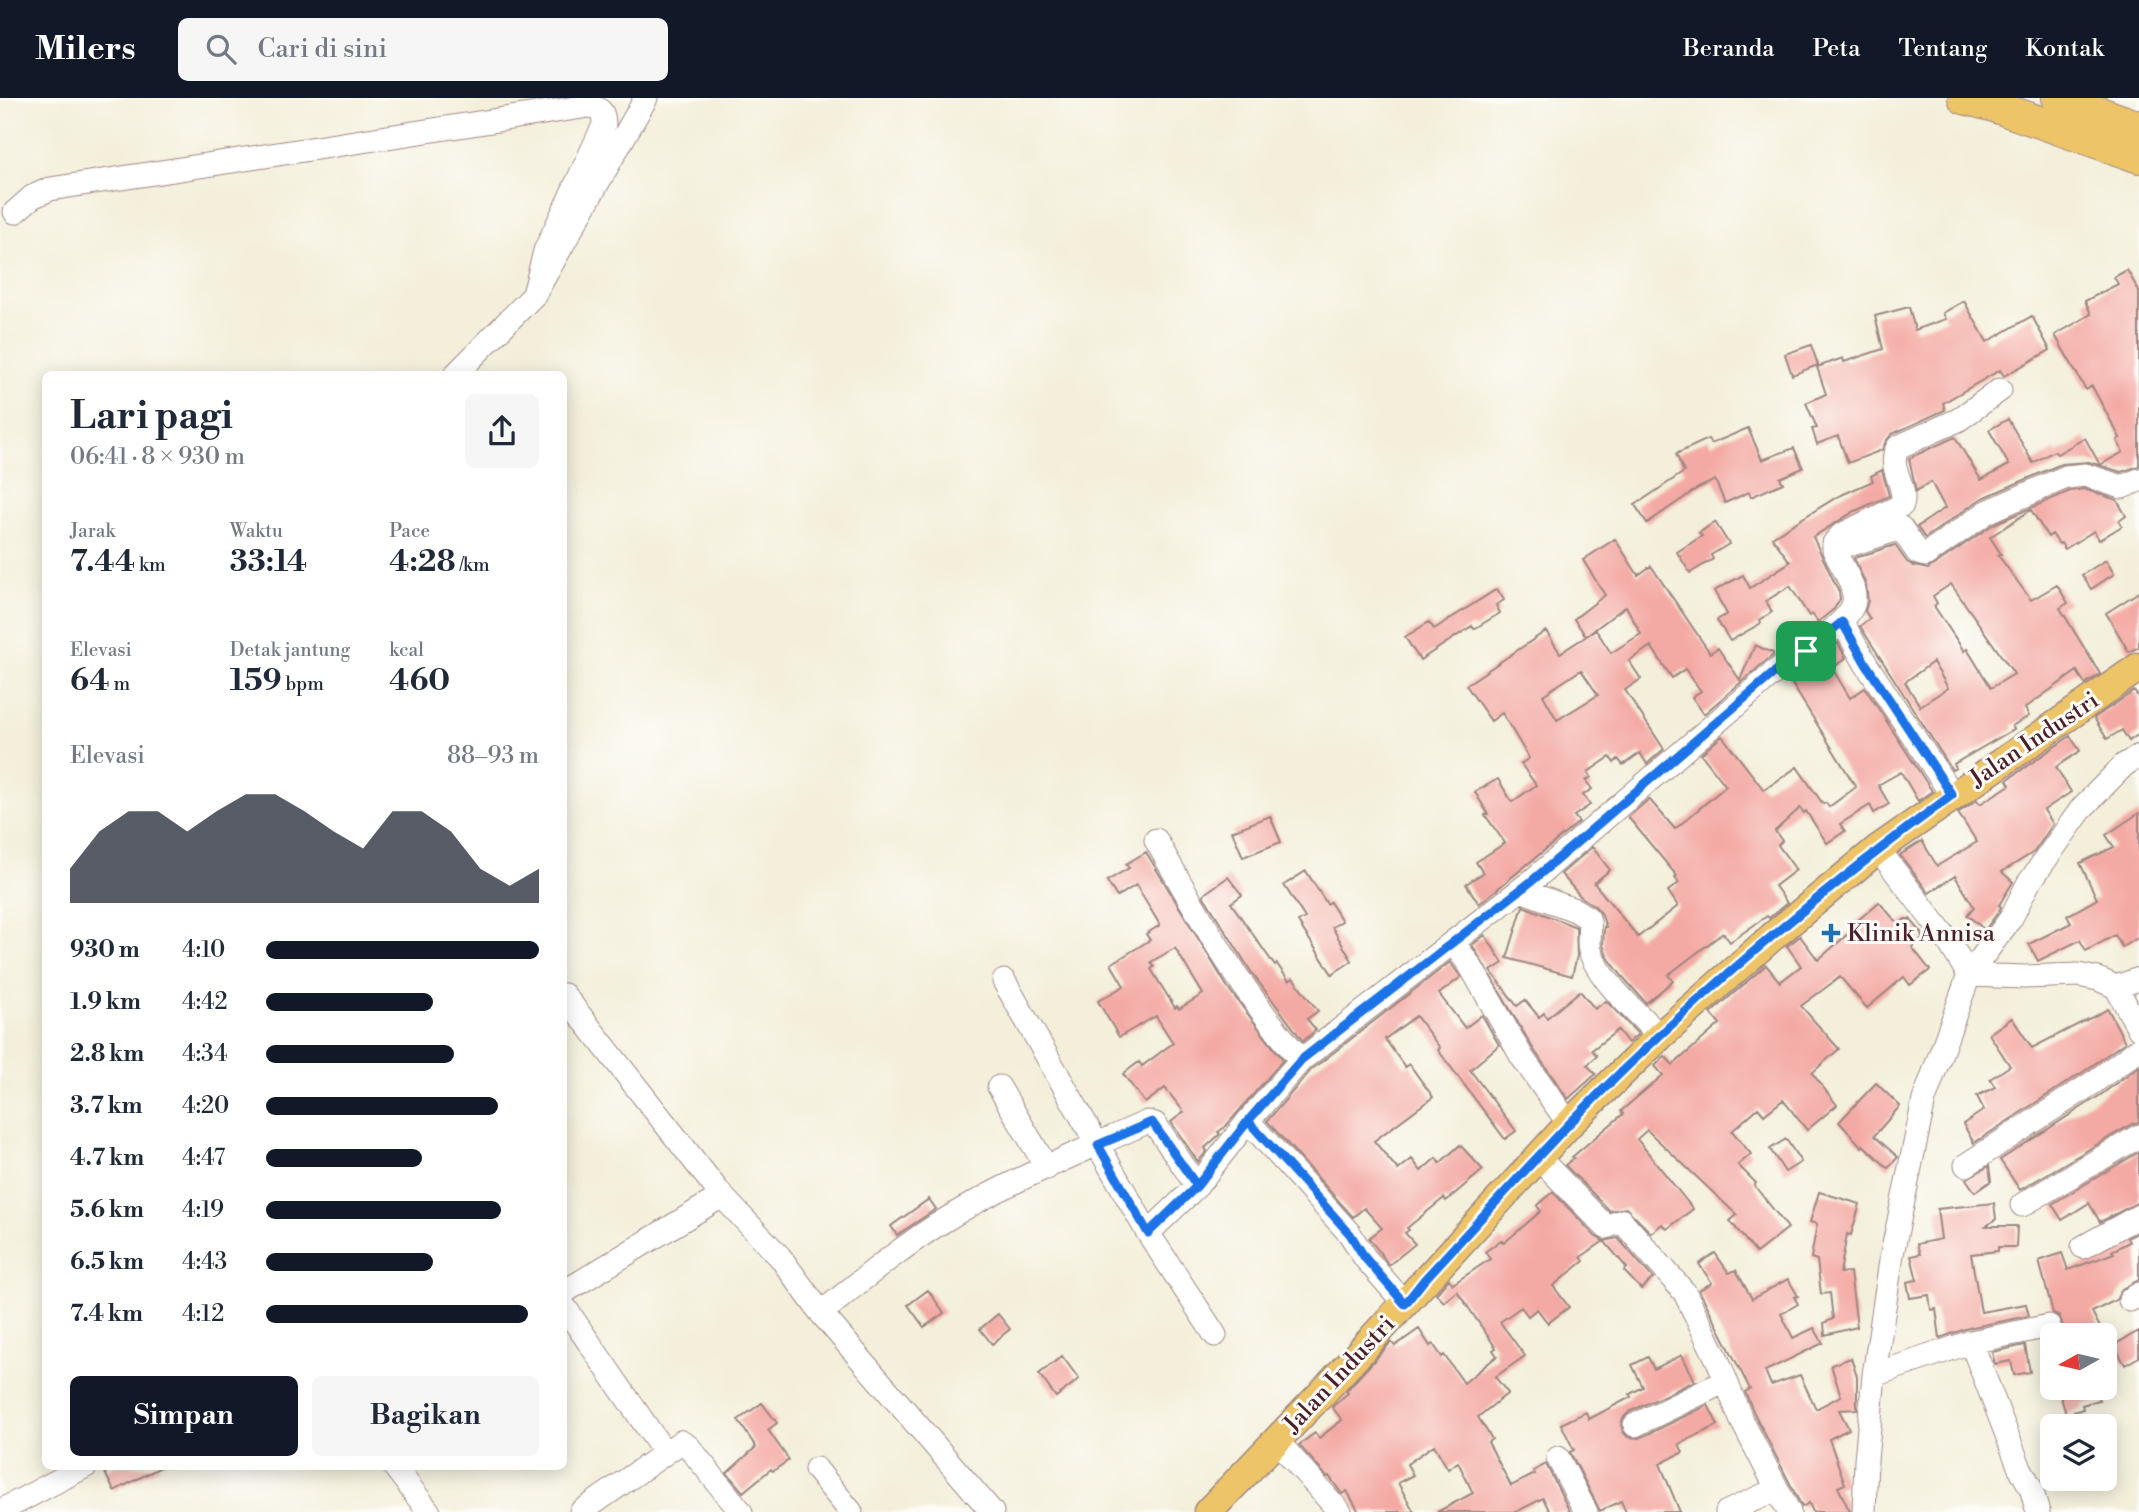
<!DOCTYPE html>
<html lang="id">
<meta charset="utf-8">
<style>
body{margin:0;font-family:"Libre Bodoni",serif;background:#f6f6f7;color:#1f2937;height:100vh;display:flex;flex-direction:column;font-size:26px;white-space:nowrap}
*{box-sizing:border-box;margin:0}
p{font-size:23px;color:#747a83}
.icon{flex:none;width:38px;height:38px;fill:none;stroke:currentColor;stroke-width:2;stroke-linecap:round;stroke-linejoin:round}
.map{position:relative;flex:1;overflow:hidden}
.side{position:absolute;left:42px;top:273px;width:525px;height:1099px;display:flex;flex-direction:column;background:#fff;border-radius:10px;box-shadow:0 4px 18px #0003}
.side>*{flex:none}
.needle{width:46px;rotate:262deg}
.tools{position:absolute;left:2040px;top:1225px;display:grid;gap:14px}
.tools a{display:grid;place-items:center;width:77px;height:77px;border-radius:10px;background:#fff;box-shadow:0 4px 18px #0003;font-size:35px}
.pin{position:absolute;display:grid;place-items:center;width:60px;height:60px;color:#fff;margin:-30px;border-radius:14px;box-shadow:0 4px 10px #0006}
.round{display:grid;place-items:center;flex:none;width:74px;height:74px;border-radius:10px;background:#f6f6f7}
.summary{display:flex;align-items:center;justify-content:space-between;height:119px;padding:0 28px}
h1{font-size:38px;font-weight:700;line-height:52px}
.figures{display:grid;grid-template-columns:repeat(3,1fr);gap:10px;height:119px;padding:7px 28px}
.figures div{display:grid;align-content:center}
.figures b{font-size:30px;font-weight:700}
.figures small{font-size:19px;font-weight:400}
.figures p{font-size:19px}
.chart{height:196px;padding:14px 28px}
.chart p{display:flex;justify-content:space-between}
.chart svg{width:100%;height:126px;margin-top:7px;fill:#111827;opacity:.7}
.primary-button{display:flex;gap:14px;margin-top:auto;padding:14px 28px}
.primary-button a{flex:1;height:80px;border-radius:10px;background:#111827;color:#fff;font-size:28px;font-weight:700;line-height:80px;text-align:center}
.primary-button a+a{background:#f6f6f7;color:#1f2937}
ul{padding:0 28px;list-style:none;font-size:23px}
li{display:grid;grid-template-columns:112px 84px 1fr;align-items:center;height:52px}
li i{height:18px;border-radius:9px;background:#111827}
header{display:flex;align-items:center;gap:42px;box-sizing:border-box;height:98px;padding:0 35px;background:#111827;color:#fff}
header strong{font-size:33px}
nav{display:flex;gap:38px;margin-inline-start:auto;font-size:24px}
.search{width:490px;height:63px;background:#f6f6f7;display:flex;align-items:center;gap:18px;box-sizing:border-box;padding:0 24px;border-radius:10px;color:#747a83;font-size:26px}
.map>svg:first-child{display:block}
</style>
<header>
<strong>Milers</strong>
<div class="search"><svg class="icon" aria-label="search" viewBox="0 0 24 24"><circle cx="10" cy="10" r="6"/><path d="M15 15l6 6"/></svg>Cari di sini</div>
<nav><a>Beranda</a><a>Peta</a><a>Tentang</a><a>Kontak</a></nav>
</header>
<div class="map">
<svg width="2139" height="1414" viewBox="0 0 2139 1414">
<rect width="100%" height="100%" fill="#fdfcf7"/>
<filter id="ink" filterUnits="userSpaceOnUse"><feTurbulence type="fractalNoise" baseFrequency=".0143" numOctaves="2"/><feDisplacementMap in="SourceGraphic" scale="14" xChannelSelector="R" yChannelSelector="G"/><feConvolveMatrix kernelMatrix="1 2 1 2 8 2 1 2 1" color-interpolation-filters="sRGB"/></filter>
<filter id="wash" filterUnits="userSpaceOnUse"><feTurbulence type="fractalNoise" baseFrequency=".00686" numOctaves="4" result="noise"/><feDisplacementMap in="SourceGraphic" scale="28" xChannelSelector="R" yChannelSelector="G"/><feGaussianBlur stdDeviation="1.57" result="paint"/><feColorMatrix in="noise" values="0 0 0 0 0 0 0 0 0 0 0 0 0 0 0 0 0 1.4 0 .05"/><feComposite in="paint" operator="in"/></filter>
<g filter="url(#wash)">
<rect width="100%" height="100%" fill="#f3efda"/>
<g id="blocks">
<!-- building -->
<path fill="#f4aaa4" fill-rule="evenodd" d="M2127,172L2139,193V368L2121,374L2089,364L2061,366L1981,401L1925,440L1917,429L1945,410L1931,384L1916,393L1909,360L1955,339L1981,382L2009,367L1989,332L2008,321L2033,365L2054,353L2057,356L2085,340L2100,367L2123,354L2117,342L2120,340L2092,288L2086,292L2055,237L2091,216L2085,203L2118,186L2114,179Z
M1964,203L1987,244L2032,218L2050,252L2004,278L2000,272L1943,305L1945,312L1892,336L1886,343L1882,352L1848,365L1838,338L1817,346L1812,331L1817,330L1806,305L1826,296L1817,269L1843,260L1844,264L1883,251L1875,218L1909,209L1915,232L1946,221L1943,215Z
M1811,247L1818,267L1792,277L1785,256Z
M1748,330L1762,362L1794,350L1803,370L1780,380L1783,385L1751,399L1749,394L1725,405L1715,382L1698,390L1647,425L1635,407L1684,374L1676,356L1708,341L1711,346Z
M1882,372L1889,398L1855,413L1813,439L1839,494L1840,501L1834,511L1818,524L1812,516L1809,518L1790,488L1766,503L1772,514L1760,522L1761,525L1730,543L1717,522L1727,516L1714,493L1743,477L1750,490L1790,464L1772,439L1837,399L1873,383L1871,378Z
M2084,391L2117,402L2126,418L2119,423L2122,428L2099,442L2094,433L2065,451L2061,445L2059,446L2052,436L2048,439L2031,412L1990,439L2001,456L1998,457L2031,502L2057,487L2068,505L2060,510L2100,576L2085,586L2077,573L2025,610L2029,618L2012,628L2014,631L1954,666L1956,670L1952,672L1860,528L1870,521L1865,513L1868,503L1866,487L1854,460L1895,447L1907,464L1914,468L1928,471L1994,426L2070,393ZM1951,486L2014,576L1991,590L1967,551L1964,553L1934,508L1937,505L1933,498ZM1933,564L1948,590L1920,608L1905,584Z
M1715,424L1729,446L1711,457L1713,461L1690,475L1677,454L1702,438L1699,435Z
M1615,441L1638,477L1651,468L1710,555L1718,550L1740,582L1755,547L1773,555V557L1704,616L1692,599L1701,593L1685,571L1672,580L1651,548L1629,563L1641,581L1625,592L1664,651L1647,666L1640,655L1623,667L1618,661L1614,665L1610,659L1588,674L1591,679L1586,683L1592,691L1583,697L1590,707L1574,718L1579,724L1479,806L1466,786L1483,775L1476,764L1505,745L1485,717L1488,716L1475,694L1498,681L1512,704L1536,687L1521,666L1529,660L1502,615L1491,623L1466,587L1546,533L1560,555L1596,532L1611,555L1641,536L1626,508L1586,538L1574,521L1605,497L1583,462ZM1581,572L1598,597L1557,622L1543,597Z
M2106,462L2114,476L2091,491L2082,477Z
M1497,491L1504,502L1496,507L1500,515L1474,531L1472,528L1420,562L1405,539L1429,524L1434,531Z
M2139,494V549L2129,554L2106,515Z
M1838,545L1846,560L1832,570L1850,600L1865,590L1932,693L1918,703L1901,674L1878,687L1889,706L1874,715L1870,707L1840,726L1845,733L1827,745L1806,713L1804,715L1800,710L1775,733L1782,743L1778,747L1796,772L1775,788L1787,805L1769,820L1767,818L1730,844L1723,835L1668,877L1673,883L1646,905L1622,878L1607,858L1603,847L1604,829H1606L1601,815L1595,808L1581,799L1561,776L1592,749L1610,772L1594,785L1638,839L1678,808L1668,793L1679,785L1675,780L1677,778L1628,719L1649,701L1675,731L1726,688L1701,656L1722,638L1764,692L1797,669L1823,706L1826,705L1829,709L1856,689L1789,581Z
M2134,593L2139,600V636L2129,643L2122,632L2107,641L2094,620Z
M2070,638L2080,653L2056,669L2071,694L2044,712L2053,726L2034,754L2002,774L2013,784L1999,807L2001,809L1999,813L1985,832L1967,817L1974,809L1955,778L1929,795L1900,757L1922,743L1937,768L1977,744L1958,715L1977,702L1980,706L2010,687L2007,682Z
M2139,715V839L2122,849L2115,837L2086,853L2080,842L2038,863L2029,846L2071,825L2067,818L2097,801L2080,765L2114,749L2106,737Z
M1270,718L1281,744L1243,759L1232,733Z
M1146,754L1228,890L1283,962L1226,1028L1218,1034L1220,1036L1205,1050L1207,1053L1198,1064L1171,1024L1184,1014L1165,990L1145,1005L1123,976L1139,964L1142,968L1173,945L1156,918L1119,939L1098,903L1124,888L1111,866L1150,842L1146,836L1160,827L1136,787L1117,799L1107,783L1129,770L1126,766ZM1175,850L1203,896L1179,911L1177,908L1175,910L1151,871L1154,869L1151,864Z
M1306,773L1327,806L1330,804L1342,823L1332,829L1352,863L1332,876L1298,824L1305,820L1284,787Z
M1228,779L1242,797L1231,805L1275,868L1277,866L1289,883L1293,880L1318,913L1307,921L1316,932L1303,943L1252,875L1203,797Z
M1879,804L1899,827L1905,821H1910L1922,835V840L1912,849L1930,872L1910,887L1904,879L1867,910L1840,879L1801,908L1839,951L1812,975L1837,1007L1807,1032L1783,1002L1764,1017L1758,1010L1732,1033L1751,1056L1738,1067L1756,1085L1754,1087L1788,1130L1756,1155L1730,1123L1737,1117L1647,1032L1637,1041L1693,1111L1667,1131L1662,1126L1651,1135L1626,1110L1610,1113L1565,1067L1574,1060L1572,1059L1623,1016L1621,1013L1663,977L1655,968L1665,958L1673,967L1720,926L1711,915L1766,867L1780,884L1801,868L1787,848L1800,838L1818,862L1858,827L1856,824Z
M1523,808L1576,829L1577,858L1572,878L1507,860Z
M1485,837L1503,865L1491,873L1517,908L1525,902L1539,919L1544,915L1547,920L1580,893L1595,911L1606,903L1638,936L1628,945L1618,932L1592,952L1597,958L1587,967L1596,976L1568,1001L1534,952L1472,847Z
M1450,864L1461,879L1439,896L1465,930L1482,917L1499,947L1470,972L1516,1033L1505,1041L1438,952L1440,950L1416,918L1385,941L1405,969L1409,966L1433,999L1374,1043L1398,1072L1412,1061L1421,1073L1436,1060L1440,1065L1460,1047L1483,1072L1446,1103L1444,1100L1407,1130L1409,1132L1405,1135L1415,1146L1389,1167L1369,1140L1382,1130L1364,1110L1353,1119L1267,1023L1311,972Z
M2108,911L2125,944L2086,972L1974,1045L1963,1026L1984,1012L1977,998L1995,989L1990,981L2010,968L1989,936L2012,920L2032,950Z
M2139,968V1024L2132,1026L2020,1092L2000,1062L2102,996Z
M1876,985L1900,1008L1874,1038L1898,1059L1888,1070L1863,1047L1862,1049L1839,1024Z
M1786,1041L1801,1064L1785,1074L1770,1051Z
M2139,1054V1104L2100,1124L2089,1105L2062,1122L2052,1106Z
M1989,1068L1991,1083L1975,1094L1966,1081Z
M1553,1094L1596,1139L1604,1143L1581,1159L1584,1163L1553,1188L1569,1209L1548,1225L1537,1211L1528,1218L1521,1209L1500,1224L1525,1258L1495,1279L1508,1295L1478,1319L1492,1341L1488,1344L1511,1388L1535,1376L1533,1373L1546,1366L1570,1414H1550L1543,1400L1516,1414H1437L1473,1395L1458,1364L1448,1371L1434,1347L1407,1366L1413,1377L1398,1385L1414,1414H1359L1347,1393L1342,1396L1329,1378L1327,1379L1299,1347L1315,1335L1319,1340L1342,1322L1332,1309L1348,1295L1346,1293L1391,1244L1395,1248L1419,1231L1430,1248L1433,1246L1442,1259L1444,1257L1464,1285L1497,1258L1493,1252L1496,1250L1457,1193L1444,1204L1436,1196L1449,1181L1453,1186L1490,1161L1485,1154L1501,1142L1504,1145L1541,1113L1537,1108Z
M1819,1094L1860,1106L1851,1137L1847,1136L1840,1175L1850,1174L1857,1229L1825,1237L1824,1225L1833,1221L1830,1195L1821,1196L1817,1162L1811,1160L1817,1126L1810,1124Z
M929,1101L936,1111L897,1137L891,1128Z
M1994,1105L1996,1121L1986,1128H2017L2016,1149H1998V1153L1971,1156L1981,1214L2026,1206L2029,1218L1968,1230L1940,1240L1936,1211L1931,1212L1929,1197L1910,1200L1907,1184L1917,1182L1911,1158L1920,1156L1917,1146L1941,1141L1937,1111Z
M2139,1134V1182L2122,1191L2116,1202L2092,1214L2104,1237H2059L2062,1225L2059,1218L2053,1215L2039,1163L2062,1155L2068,1172L2114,1155L2112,1153L2129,1144L2127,1140Z
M1618,1140L1653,1180L1641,1191L1624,1173L1627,1170L1604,1143Z
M1715,1155L1729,1175L1736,1172L1752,1201L1788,1181L1798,1198L1794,1199L1798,1206L1781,1216L1793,1240L1814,1230L1823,1245L1765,1273L1771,1287L1800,1277L1816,1311L1841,1298L1831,1267L1851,1260L1857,1278V1311L1839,1312L1849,1331L1829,1341L1845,1386L1838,1389L1850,1414H1813L1809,1405L1802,1409L1754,1315L1745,1294L1750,1291L1699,1192L1712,1185L1699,1166Z
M928,1192L944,1215L924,1229L908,1207Z
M998,1216L1010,1231L992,1246L980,1231Z
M2139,1233V1259L2125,1267L2114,1247Z
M2025,1247L2030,1274L2014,1277L2011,1263L1995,1266L1992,1254Z
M1682,1257L1695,1283L1629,1314L1623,1320L1621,1327L1623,1334L1628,1339L1640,1340L1708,1307L1718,1327L1679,1346L1683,1354L1660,1366L1680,1414H1626L1621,1403L1600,1413L1570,1354L1574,1352L1561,1326L1586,1314L1589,1321L1631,1299L1630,1296L1643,1289L1632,1267L1648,1259L1654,1271Z
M1062,1258L1079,1281L1056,1299L1039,1276Z
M2058,1290H2095L2099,1302L2082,1307L2083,1311L2066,1316Z
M762,1305L777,1325L768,1332L789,1362L773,1373L771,1371L743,1394L727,1375L756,1349L738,1322Z
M113,1368H163L114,1393L104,1373Z"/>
</g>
</g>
<g filter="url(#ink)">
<use href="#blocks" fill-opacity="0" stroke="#9e8782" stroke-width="2"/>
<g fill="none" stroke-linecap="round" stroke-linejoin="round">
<defs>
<path id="minor" d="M15,114L32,99L50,91L589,8C602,10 604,16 604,27L545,153L534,197
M456,276L534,197L646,0
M1852,446L1901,430L1918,455L1925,457L1987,414L2066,379L2085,377L2122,389L2139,382
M1842,524L1866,566L1952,697
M1156,742C1201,822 1240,892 1301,962
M1878,751L1947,841L1969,877L2025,879L2078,877L2098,881L2116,889L2139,931
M1520,792L1575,812L1588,820C1592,831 1587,842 1590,853C1600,883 1638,916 1660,938
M1453,844L1471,869L1522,959L1569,1026
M1004,883L1148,1135L1215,1237
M2116,889L2139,881
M564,897L722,1098L780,1159L821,1215L992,1414
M999,989L1047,1070
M1248,1023L1350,1136L1365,1160L1405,1206
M1539,1060L1606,1129L1622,1123L1685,1195L1718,1263L1741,1321L1789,1414
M1966,1067L2094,984L2139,951
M2022,1107L2139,1038
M1148,1135L1197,1088L1248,1023L1301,962L1533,782L1782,568C1800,556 1852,523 1854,503C1856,487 1840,466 1834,452V445L1841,437L1902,407C1908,387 1886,370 1898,349L1958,322L2000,292
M2083,1149L2139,1118
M564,1194L722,1098
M2130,1202L2139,1196
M564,1208L664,1354
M821,1215C861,1183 901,1149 945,1122C1008,1083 1079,1055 1147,1024L1155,1026L1197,1088
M1971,1244L2049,1228
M1874,1277L1971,1244L2019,1368L2031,1390L2038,1414
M1635,1327L1726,1283
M1277,1343L1340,1414
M1558,1360L1586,1414
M394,1368L429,1414
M816,1371L851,1414
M0,1413L86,1368
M581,1414L681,1344L689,1349L741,1414
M1727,1414L1777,1391
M1864,1414L1866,1362L1874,1277L1892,1156L1924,1002L1969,877L2011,820L2028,786L2082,710L2124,667L2139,658"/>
<path id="major" d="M1208,1414L1326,1291L1569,1026L1660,938L1772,839L1878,751L2139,569"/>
<path id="highway" d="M1964,0L1991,7L2139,59
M2058,0L2139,29"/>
</defs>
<!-- minor casing -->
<use href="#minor" stroke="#9e8782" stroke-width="25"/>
<!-- major casing -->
<use href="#major" stroke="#9e8782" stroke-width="31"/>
<!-- highway casing -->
<use href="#highway" stroke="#9e8782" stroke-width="34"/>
<!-- minor -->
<use href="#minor" stroke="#fff" stroke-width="23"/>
<!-- major -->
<use href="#major" stroke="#eec469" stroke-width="28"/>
<!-- highway -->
<use href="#highway" stroke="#eec469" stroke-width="32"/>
</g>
</g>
<g fill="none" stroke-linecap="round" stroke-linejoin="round" filter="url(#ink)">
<defs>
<path id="route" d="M1806,553L1782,568L1533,782L1301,962L1248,1023L1197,1088L1152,1024L1098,1047L1148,1135L1197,1088L1248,1023L1350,1136L1365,1160L1405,1206L1424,1182C1472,1130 1520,1077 1569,1026C1686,906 1817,796 1952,697L1866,566L1842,524L1806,553"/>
</defs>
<!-- route casing -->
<use href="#route" stroke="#fff" stroke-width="14"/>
<!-- route -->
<use href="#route" stroke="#1a73e8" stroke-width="9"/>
</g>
<!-- markers -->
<path fill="#1f6fb2" stroke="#fdfcf7" stroke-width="2.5" d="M1827.5 824.5h7v7h7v7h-7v7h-7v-7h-7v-7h7z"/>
<g text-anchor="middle" stroke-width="6" stroke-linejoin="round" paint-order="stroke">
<!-- street labels -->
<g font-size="24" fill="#4a1f2b" stroke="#fdfcf7">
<text transform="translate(2034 641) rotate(-34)" y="8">Jalan Industri</text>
<text transform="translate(1339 1276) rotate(-47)" y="8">Jalan Industri</text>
</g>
<!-- poi labels -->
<g font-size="24" fill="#4a1f2b" stroke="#fdfcf7" text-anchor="start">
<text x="1847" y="843">Klinik Annisa</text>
</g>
</g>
</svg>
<div class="tools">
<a><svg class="needle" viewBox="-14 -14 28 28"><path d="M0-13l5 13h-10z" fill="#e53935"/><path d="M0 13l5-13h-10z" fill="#747a83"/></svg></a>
<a><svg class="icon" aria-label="layers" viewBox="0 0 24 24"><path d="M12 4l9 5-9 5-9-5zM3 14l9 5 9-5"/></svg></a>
</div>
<div class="pin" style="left:1806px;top:553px;background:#1e9e55"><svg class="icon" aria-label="arrive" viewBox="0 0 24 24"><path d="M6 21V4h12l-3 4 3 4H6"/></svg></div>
<section class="side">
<div class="summary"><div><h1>Lari pagi</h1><p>06:41 · 8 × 930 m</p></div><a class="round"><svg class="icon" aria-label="share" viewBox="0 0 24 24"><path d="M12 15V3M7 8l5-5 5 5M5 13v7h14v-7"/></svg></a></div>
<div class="figures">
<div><p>Jarak</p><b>7.44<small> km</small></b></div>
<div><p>Waktu</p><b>33:14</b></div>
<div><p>Pace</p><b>4:28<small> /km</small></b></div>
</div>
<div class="figures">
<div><p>Elevasi</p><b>64<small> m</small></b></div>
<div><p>Detak jantung</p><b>159<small> bpm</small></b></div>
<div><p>kcal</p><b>460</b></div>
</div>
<div class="chart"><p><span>Elevasi</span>88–93 m</p>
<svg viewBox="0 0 160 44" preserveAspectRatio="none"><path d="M0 44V32L10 19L20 12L30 12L40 19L50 12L60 6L70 6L80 12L90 19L100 25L110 12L120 12L130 19L140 32L150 38L160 32V44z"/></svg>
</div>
<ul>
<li><b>930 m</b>4:10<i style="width:100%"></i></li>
<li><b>1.9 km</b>4:42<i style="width:61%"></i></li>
<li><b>2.8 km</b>4:34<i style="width:69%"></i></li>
<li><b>3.7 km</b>4:20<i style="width:85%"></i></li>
<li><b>4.7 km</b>4:47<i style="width:57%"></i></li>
<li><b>5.6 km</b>4:19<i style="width:86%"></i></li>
<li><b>6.5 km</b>4:43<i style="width:61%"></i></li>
<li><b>7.4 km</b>4:12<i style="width:96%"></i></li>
</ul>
<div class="primary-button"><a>Simpan</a><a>Bagikan</a></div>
</section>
</div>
